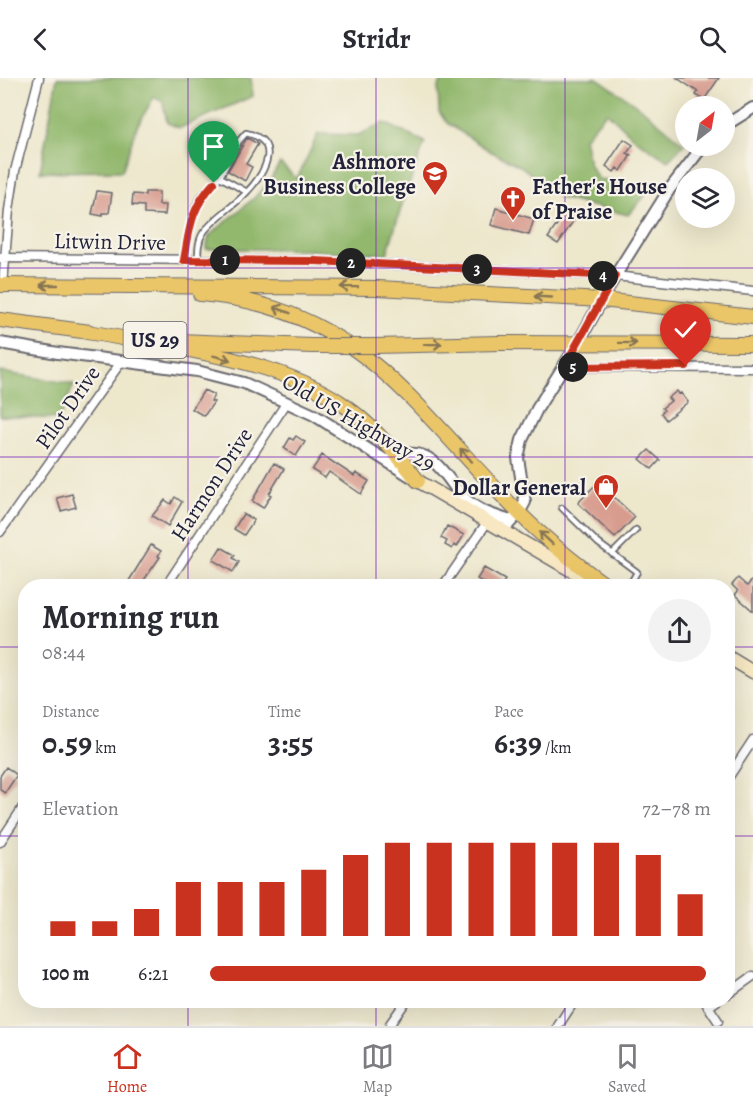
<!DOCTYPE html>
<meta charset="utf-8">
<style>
body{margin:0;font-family:Alegreya,serif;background:#f2f2f3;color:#2b2b33;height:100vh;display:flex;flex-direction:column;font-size:22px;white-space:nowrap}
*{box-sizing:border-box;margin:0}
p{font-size:20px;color:#7c7c81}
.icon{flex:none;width:33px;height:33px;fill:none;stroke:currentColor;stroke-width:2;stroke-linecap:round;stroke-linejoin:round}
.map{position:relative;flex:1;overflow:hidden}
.sheet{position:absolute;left:18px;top:501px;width:717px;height:429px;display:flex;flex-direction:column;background:#fff;border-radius:24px;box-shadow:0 6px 24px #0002}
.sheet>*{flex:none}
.needle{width:39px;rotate:31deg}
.tools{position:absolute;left:675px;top:18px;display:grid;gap:12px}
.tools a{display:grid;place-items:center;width:60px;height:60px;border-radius:50%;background:#fff;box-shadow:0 6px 24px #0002;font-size:30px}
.pin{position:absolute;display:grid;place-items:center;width:51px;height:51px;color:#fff;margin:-62px -26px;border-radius:50% 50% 50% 0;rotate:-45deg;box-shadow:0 0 6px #0007}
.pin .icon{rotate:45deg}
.km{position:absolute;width:30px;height:30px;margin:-15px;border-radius:50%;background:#222;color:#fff;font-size:16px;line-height:30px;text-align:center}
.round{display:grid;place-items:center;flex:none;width:63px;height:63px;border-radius:32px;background:#f2f2f3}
.overview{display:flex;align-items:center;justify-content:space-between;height:102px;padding:0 24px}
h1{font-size:33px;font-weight:600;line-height:45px}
.figures{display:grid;grid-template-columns:repeat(3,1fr);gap:9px;height:102px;padding:6px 24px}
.figures div{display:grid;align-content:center}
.figures b{font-size:30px;font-weight:600}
.figures small{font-size:16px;font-weight:400}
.figures p{font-size:16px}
.chart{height:168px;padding:12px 24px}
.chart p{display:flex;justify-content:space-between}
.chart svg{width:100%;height:108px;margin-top:6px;stroke:#c8321e;stroke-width:6}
ul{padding:0 24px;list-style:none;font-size:20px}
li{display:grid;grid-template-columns:96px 72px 1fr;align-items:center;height:45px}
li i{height:15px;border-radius:8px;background:#c8321e}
header{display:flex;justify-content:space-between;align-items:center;height:78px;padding:0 24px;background:#fff;font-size:27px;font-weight:600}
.tab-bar{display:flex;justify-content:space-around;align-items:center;height:84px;border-top:2px solid #e1e1e2;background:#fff;font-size:16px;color:#7c7c81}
.tab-bar a{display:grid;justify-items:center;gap:3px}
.tab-bar .active{color:#c8321e}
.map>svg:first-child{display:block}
</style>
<header><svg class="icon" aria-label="back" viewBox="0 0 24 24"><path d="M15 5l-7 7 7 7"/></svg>Stridr<svg class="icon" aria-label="search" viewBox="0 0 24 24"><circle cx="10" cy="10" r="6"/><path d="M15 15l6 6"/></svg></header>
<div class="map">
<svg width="753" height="948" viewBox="0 0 753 948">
<rect width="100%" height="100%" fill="#f7f3e8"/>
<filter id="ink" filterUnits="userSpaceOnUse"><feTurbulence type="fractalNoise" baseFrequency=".0167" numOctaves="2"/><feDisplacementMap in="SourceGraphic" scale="12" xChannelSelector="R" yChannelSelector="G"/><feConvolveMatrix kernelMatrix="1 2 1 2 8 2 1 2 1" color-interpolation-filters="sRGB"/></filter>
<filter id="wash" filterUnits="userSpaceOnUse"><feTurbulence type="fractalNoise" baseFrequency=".008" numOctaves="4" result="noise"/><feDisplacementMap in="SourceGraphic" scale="24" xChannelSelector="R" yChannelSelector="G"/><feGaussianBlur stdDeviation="1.35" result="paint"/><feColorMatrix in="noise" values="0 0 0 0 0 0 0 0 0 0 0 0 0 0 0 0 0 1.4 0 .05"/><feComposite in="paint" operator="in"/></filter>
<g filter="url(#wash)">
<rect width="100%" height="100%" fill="#ede7cc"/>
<!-- forest -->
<path fill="#92b86d" stroke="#5a6d54" stroke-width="1.5" d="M57,0H251L253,18L180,50L167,45L163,24L154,19L137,48L122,93L40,94Z
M444,0H597L641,30L684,66L668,83L635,61L607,34L584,60L589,86L598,101L625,104L645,118L628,137L560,120L522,89L490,73L447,45L439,34L438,9Z
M384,45L425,64L403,123L387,176L283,171H206L209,158L254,120L270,102L280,85L297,101L318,56L358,57Z
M0,294L74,306L59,341L0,338Z"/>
<g id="blocks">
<!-- building -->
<path fill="#d89c8f" d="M677,0H719L704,22L696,17L698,14Z
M247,60L258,66L246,86L252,89L245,103L228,93Z
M624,61L633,67L627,75L631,77L621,93L617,90L614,94L606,88Z
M219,65L229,72L218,93L206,86Z
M97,113L112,115L109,135H103V138L92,136Z
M145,114H159V127H166L165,137L144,136V128L132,127L133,116L145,117Z
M496,130L534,141L529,157L491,147Z
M564,136L574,142L558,166L548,160Z
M204,312L214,317L211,323L214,324L204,338L192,331Z
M677,313L679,316L681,315L688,324L666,342L661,335L664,332L662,330L671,323L668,320Z
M296,358L305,364L296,378L284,370L290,360L293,362Z
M649,372L660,382L652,391L640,381Z
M322,377L354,398L356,395L369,403L361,416L329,394L325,400L312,392Z
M274,385L284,391L269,416L271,417L263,430L252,423Z
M598,404L635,439L615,460L578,425Z
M72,416L76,429L61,433L57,420Z
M175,419L182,424L168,448L152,438L165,422L171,426Z
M243,436L254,442L244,457L234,451Z
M447,448L464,457L457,469L454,467L452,471L445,467L447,463L441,460Z
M151,467L161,473L158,478L160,479L140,508H131L127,506Z
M221,469L235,477L233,480L239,484L233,494L213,482Z
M484,490L505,502L501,508H490L477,501Z
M738,500L747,508L753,501V533L735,517L738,513L732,507Z
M6,689L17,697L5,715L0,712V698Z"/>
</g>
</g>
<g filter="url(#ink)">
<use href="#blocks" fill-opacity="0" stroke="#69676e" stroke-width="1.5"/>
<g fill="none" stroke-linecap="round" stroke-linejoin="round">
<defs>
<path id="service" d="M220,99L247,114
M184,182L195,129L202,117L220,99L239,63L246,55C283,63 265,95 247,114C233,129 215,139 203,155C198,163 198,173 198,182
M562,430L598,465L637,494L629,508
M612,476L636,452"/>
<path id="minor" d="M0,180L315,183L615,198L753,213
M3,207L9,132L15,93L39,0
M564,289L753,290
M0,454L121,284
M166,508L287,324
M443,508L488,443
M728,700L753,662
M0,764L26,725
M728,916L753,898
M704,922L718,943
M708,929L718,922
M390,946L407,922
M558,948L575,922"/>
<path id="tertiary" d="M724,48L753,30
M0,265L58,275L197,293L244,305L314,337L415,401
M392,376C400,376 409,375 416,376C439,379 450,406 464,420C478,433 494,438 511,443
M503,452L519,435L525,424L518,380L522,362L537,331L578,265L615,198L669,112L703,68"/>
<path id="secondary" d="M418,403L586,501L599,506
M728,579L753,594"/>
<path id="trunk" d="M0,207L378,210L602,222L753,239
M200,216C359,228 418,334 520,436C547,463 576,486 607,508
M0,242L90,254
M82,253C163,268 281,280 348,330C375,350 397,376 418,403
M178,263L312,268
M375,268L500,265L753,266"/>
</defs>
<!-- service casing -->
<use href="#service" stroke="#69676e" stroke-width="8"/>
<!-- minor casing -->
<use href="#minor" stroke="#69676e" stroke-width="11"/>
<!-- tertiary casing -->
<use href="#tertiary" stroke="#69676e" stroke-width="14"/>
<!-- secondary casing -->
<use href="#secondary" stroke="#69676e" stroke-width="15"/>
<!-- trunk casing -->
<use href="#trunk" stroke="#69676e" stroke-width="16"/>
<!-- service -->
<use href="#service" stroke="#fff" stroke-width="4.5"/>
<!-- minor -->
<use href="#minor" stroke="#fff" stroke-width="8"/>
<!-- tertiary -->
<use href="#tertiary" stroke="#fff" stroke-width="10"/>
<!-- secondary -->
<use href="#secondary" stroke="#f7e8c3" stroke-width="12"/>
<!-- trunk -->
<use href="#trunk" stroke="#ebc669" stroke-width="14"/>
<defs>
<path id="trunk-bridge" d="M312,268H375"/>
</defs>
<!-- trunk-bridge casing -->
<use href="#trunk-bridge" stroke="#69676e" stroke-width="16" stroke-linecap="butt"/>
<!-- trunk-bridge -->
<use href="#trunk-bridge" stroke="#ebc669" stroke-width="14"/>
</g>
<!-- one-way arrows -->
<defs><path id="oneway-shaft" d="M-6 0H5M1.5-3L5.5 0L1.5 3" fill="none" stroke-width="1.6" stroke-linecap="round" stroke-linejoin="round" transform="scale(1.5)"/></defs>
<g stroke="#867452">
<use href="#oneway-shaft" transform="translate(49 207) rotate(-180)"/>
<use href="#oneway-shaft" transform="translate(349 209) rotate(-179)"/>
<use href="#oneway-shaft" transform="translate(543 219) rotate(-177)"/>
<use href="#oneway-shaft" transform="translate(282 232) rotate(-159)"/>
<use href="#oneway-shaft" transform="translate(628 265) rotate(1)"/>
<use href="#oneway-shaft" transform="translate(433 266) rotate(-1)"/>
<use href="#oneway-shaft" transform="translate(222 280) rotate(15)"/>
<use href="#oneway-shaft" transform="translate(466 377) rotate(-132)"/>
<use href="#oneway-shaft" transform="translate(546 460) rotate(-137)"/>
</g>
</g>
<g fill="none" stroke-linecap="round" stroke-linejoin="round" filter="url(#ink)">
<defs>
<path id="route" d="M214,105C190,131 190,150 184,182L315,183L615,198L564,289L686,288"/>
</defs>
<!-- route casing -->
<use href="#route" stroke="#fff" stroke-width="12"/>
<!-- route -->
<use href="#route" stroke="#c8321e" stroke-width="8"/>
</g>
<!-- grid -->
<path fill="none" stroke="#7b2cbf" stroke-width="1.5" stroke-opacity="0.55" d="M188,0V508M376,0V508M565,0V508M0,190H753M0,379H753M0,569H26M728,569H753M0,758H26M728,758H753M188,922V948M376,922V948M565,922V948"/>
<!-- icons -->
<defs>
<symbol id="school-pin" viewBox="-11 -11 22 30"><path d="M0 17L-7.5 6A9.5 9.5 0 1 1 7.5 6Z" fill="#c8321e" stroke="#f7f3e8"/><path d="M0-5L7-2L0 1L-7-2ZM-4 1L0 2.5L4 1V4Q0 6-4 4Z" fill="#fff"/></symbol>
<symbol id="church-pin" viewBox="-11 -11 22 30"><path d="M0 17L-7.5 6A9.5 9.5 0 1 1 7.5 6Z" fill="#c8321e" stroke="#f7f3e8"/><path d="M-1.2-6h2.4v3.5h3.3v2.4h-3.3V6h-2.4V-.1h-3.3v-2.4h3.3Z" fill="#fff"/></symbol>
<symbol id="shop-pin" viewBox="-11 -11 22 30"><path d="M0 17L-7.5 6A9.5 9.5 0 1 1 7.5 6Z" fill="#c8321e" stroke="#f7f3e8"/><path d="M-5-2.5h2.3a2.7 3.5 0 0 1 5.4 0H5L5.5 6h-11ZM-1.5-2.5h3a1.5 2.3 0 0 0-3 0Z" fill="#fff"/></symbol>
</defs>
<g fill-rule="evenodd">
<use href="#school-pin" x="420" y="81" width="30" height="40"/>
<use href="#church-pin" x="498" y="106" width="30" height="40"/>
<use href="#shop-pin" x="591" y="394" width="30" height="40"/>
</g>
<g text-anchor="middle" stroke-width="4.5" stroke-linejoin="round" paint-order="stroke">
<!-- shield labels -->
<rect fill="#f7f3e8" stroke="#62616f" stroke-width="1.5" x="123.5" y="244" width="63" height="36" rx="4.5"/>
<g font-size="21" font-weight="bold" fill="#22223b">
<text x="155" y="269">US 29</text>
</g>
<!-- poi labels -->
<g font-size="22" font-weight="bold" fill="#22223b" stroke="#f7f3e8" text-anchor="end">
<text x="416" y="91">Ashmore<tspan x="416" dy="25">Business College</tspan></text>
<text x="532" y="116" text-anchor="start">Father's House<tspan x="532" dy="25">of Praise</tspan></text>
<text x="586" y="417">Dollar General</text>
</g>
<!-- street labels -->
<g font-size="22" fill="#22223b" stroke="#f7f3e8">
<text transform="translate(110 163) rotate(1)" y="8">Litwin Drive</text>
<text transform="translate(67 329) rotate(-55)" y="8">Pilot Drive</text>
<text transform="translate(359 344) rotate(30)" y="8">Old US Highway 29</text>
<text transform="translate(211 406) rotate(-57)" y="8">Harmon Drive</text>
</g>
</g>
</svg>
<div class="tools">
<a><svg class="needle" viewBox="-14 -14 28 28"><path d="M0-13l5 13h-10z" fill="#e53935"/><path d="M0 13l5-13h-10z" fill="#7c7c81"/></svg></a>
<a><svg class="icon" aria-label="layers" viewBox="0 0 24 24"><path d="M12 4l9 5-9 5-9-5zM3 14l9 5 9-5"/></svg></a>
</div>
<div class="pin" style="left:214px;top:105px;background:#1e9e55"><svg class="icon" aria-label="arrive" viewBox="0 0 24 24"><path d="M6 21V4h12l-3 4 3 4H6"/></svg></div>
<div class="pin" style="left:686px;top:288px;background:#d93025"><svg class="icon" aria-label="check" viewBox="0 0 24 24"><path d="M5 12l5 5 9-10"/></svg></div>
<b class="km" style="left:225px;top:182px">1</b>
<b class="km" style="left:351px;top:185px">2</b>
<b class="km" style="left:477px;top:191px">3</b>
<b class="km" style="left:603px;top:198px">4</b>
<b class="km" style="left:573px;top:289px">5</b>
<section class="sheet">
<div class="overview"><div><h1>Morning run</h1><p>08:44</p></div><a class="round"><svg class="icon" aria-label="share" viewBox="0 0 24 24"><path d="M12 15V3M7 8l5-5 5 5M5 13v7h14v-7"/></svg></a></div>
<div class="figures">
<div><p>Distance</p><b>0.59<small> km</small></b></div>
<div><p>Time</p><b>3:55</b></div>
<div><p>Pace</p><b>6:39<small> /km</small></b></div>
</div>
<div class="chart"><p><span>Elevation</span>72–78 m</p>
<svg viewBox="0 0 160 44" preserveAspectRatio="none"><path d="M5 44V38M15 44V38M25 44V33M35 44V22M45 44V22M55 44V22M65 44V17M75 44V11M85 44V6M95 44V6M105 44V6M115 44V6M125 44V6M135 44V6M145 44V11M155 44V27"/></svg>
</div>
<ul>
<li><b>100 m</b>6:21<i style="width:99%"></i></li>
</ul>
</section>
</div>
<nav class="tab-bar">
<a class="active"><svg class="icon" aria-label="home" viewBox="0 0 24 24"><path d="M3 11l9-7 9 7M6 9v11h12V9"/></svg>Home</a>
<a><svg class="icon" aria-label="map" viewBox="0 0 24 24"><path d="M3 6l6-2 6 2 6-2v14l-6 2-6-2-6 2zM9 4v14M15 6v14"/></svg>Map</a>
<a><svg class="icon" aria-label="saved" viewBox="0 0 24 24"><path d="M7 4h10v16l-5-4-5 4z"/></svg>Saved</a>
</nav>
